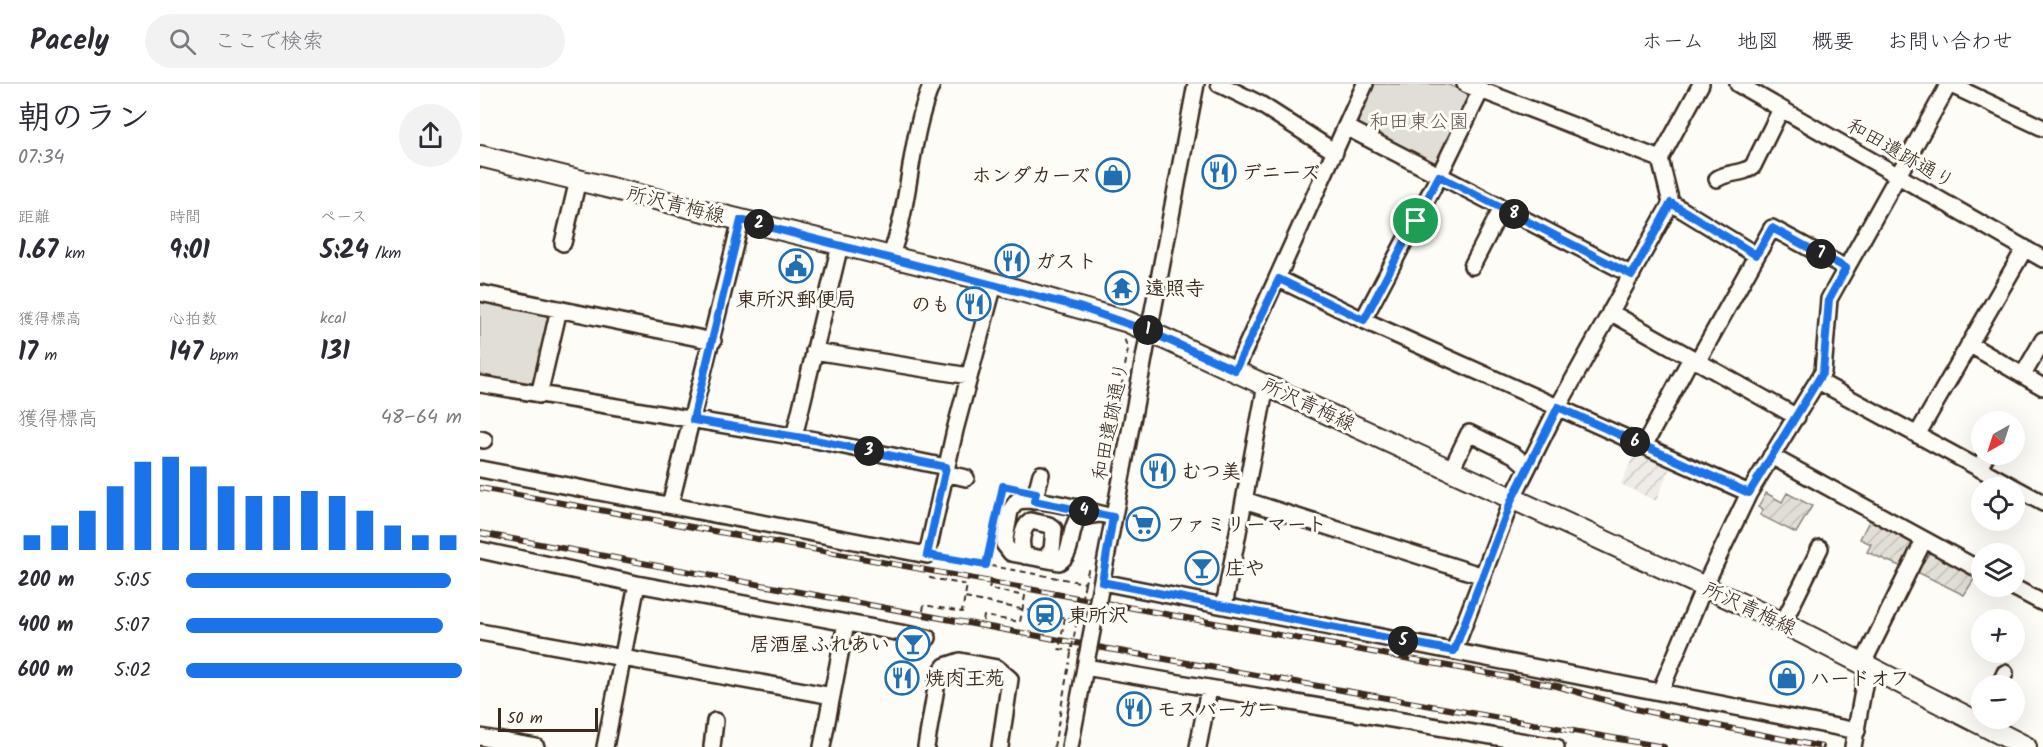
<!DOCTYPE html>
<html lang="ja">
<meta charset="utf-8">
<style>
body{margin:0;font-family:Kalam,"Klee One",sans-serif;background:#f2f2f3;color:#2b2b33;height:100vh;display:flex;flex-direction:column;font-size:22px;white-space:nowrap}
*{box-sizing:border-box;margin:0}
p{font-size:20px;color:#7c7c81}
.icon{flex:none;width:33px;height:33px;fill:none;stroke:currentColor;stroke-width:2;stroke-linecap:round;stroke-linejoin:round}
.map{position:relative;flex:1;overflow:hidden}
.sheet{display:flex;flex-direction:column;background:#fff;width:480px}
.sheet>*{flex:none}
.needle{width:39px;rotate:219deg}
.fabs{position:absolute;left:1491px;top:327px;display:grid;gap:12px}
.fabs a{display:grid;place-items:center;width:54px;height:54px;border-radius:50%;background:#fff;box-shadow:0 6px 24px #0002;font-size:30px}
.scale{position:absolute;left:18px;bottom:15px;width:100px;box-sizing:border-box;padding-left:6px;border:3px solid #3b2a1e;border-top:0;font-size:16px;line-height:21px;white-space:nowrap;color:#3b2a1e;-webkit-text-stroke:4px #fdfcf7;paint-order:stroke}
.pin{position:absolute;display:grid;place-items:center;width:51px;height:51px;color:#fff;margin:-26px;border:3px solid #fff;border-radius:50%;box-shadow:0 2px 6px #0007}
.km{position:absolute;width:30px;height:30px;margin:-15px;border-radius:50%;background:#222;color:#fff;font-size:16px;line-height:30px;text-align:center}
.round{display:grid;place-items:center;flex:none;width:63px;height:63px;border-radius:32px;background:#f2f2f3}
.overview{display:flex;align-items:center;justify-content:space-between;height:102px;padding:0 18px}
h1{font-size:33px;font-weight:700;line-height:45px}
.metrics{display:grid;grid-template-columns:repeat(3,1fr);gap:9px;height:102px;padding:6px 18px}
.metrics div{display:grid;align-content:center}
.metrics b{font-size:26px;font-weight:700}
.metrics small{font-size:16px;font-weight:400}
.metrics p{font-size:16px}
.chart{height:168px;padding:12px 18px}
.chart p{display:flex;justify-content:space-between}
.chart svg{width:100%;height:108px;margin-top:6px;stroke:#1a73e8;stroke-width:6}
ul{padding:0 18px;list-style:none;font-size:20px}
li{display:grid;grid-template-columns:96px 72px 1fr;align-items:center;height:45px}
li i{height:15px;border-radius:8px;background:#1a73e8}
header{display:flex;align-items:center;gap:36px;box-sizing:border-box;height:84px;padding:0 30px;background:#fff;border-bottom:2px solid #e1e1e2}
header strong{font-size:28px}
nav{display:flex;gap:33px;margin-inline-start:auto;font-size:21px}
.search{width:420px;height:54px;background:#f2f2f3;display:flex;align-items:center;gap:15px;box-sizing:border-box;padding:0 21px;border-radius:33px;color:#7c7c81;font-size:22px}
main{display:flex;flex:1;min-height:0}
.map>svg:first-child{display:block}
</style>
<header>
<strong>Pacely</strong>
<div class="search"><svg class="icon" aria-label="search" viewBox="0 0 24 24"><circle cx="10" cy="10" r="6"/><path d="M15 15l6 6"/></svg>ここで検索</div>
<nav><a>ホーム</a><a>地図</a><a>概要</a><a>お問い合わせ</a></nav>
</header>
<main>
<section class="sheet">
<div class="overview"><div><h1>朝のラン</h1><p>07:34</p></div><a class="round"><svg class="icon" aria-label="share" viewBox="0 0 24 24"><path d="M12 15V3M7 8l5-5 5 5M5 13v7h14v-7"/></svg></a></div>
<div class="metrics">
<div><p>距離</p><b>1.67<small> km</small></b></div>
<div><p>時間</p><b>9:01</b></div>
<div><p>ペース</p><b>5:24<small> /km</small></b></div>
</div>
<div class="metrics">
<div><p>獲得標高</p><b>17<small> m</small></b></div>
<div><p>心拍数</p><b>147<small> bpm</small></b></div>
<div><p>kcal</p><b>131</b></div>
</div>
<div class="chart"><p><span>獲得標高</span>48–64 m</p>
<svg viewBox="0 0 160 44" preserveAspectRatio="none"><path d="M5 44V38M15 44V34M25 44V28M35 44V18M45 44V8M55 44V6M65 44V10M75 44V18M85 44V22M95 44V22M105 44V20M115 44V22M125 44V28M135 44V34M145 44V38M155 44V38"/></svg>
</div>
<ul>
<li><b>200 m</b>5:05<i style="width:96%"></i></li>
<li><b>400 m</b>5:07<i style="width:93%"></i></li>
<li><b>600 m</b>5:02<i style="width:100%"></i></li>
</ul>
</section>
<div class="map">
<svg width="1563" height="663" viewBox="0 0 1563 663">
<defs>
<pattern id="industrial-furrows" width="10" height="10" patternUnits="userSpaceOnUse" patternTransform="scale(1.5)"><rect width="10" height="10" fill="#efece7"/><path d="M-1 1l2-2M0 10L10 0M9 11l2-2" fill="none" stroke="#cecbc6"/></pattern>
<pattern id="garden-furrows" width="10" height="10" patternUnits="userSpaceOnUse" patternTransform="scale(1.5)"><rect width="10" height="10" fill="#e1ded7"/><path d="M-1 1l2-2M0 10L10 0M9 11l2-2" fill="none" stroke="#c2bfb8"/></pattern>
</defs>
<rect width="100%" height="100%" fill="#fdfcf7"/>
<filter id="ink" filterUnits="userSpaceOnUse"><feTurbulence type="fractalNoise" baseFrequency=".0167" numOctaves="2"/><feDisplacementMap in="SourceGraphic" scale="12" xChannelSelector="R" yChannelSelector="G"/><feConvolveMatrix kernelMatrix="1 2 1 2 8 2 1 2 1" color-interpolation-filters="sRGB"/></filter>
<g filter="url(#ink)">
<!-- industrial -->
<path fill="url(#industrial-furrows)" d="M1156,366L1191,381L1176,417L1141,400Z"/>
<!-- park -->
<path fill="#e1ded7" stroke="#8e847a" stroke-width="1.5" d="M890,0H966L994,11L957,88L872,42Z
M0,213L71,228L57,302L52,305L0,295Z"/>
<!-- garden -->
<path fill="url(#garden-furrows)" stroke="#8e847a" stroke-width="1.5" d="M1286,409L1302,418L1307,409L1332,422L1316,449L1280,431L1283,426L1278,423Z
M1392,431L1431,453L1434,459L1422,483L1387,468L1391,460L1380,455Z
M1450,463L1498,489L1484,511L1433,486L1445,466Z"/>
<g fill="none" stroke-linecap="round" stroke-linejoin="round">
<defs>
<path id="minor" d="M739,0L780,20L855,68
M985,0L1180,75
M1258,0L1563,175
M1469,0L1563,44
M866,43L1152,191
M1237,95C1248,87 1263,91 1273,82L1301,25
M1191,119L1276,171
M83,159L98,96
M410,173C432,118 428,55 452,0
M992,182L1022,124
M799,195L883,236L1269,409
M0,209L233,257
M1130,228L1317,333
M883,236L959,92L1001,6
M1489,260L1563,303
M334,267L489,292
M1217,278L1292,144L1366,184
M755,287L885,0
M1543,291L1563,256
M1338,297L1563,419
M0,300L335,356L466,383
M59,311L79,225
M1437,351L1545,164
M314,353L360,161
M0,355L4,356
M1164,362L1211,274
M1291,372L1502,487
M1499,384L1507,370
M0,385L447,471L475,346L514,200
M971,386L989,349L1034,371L1048,383
M465,389L486,394
M764,416L1003,492
M554,417L561,390
M190,421L261,136
M619,430L599,433C588,446 594,470 579,478L531,469L524,460L530,427L537,417C564,413 606,427 633,433
M0,466L157,500L448,554
M545,472C539,462 541,444 551,437L569,441L574,445L572,466L564,475
M622,498L1377,647
M1531,502L1563,519
M620,506L716,0
M744,522L786,301
M1303,539L1340,464
M0,548L352,612
M974,567L1032,415L1078,323L1191,119L1180,75L1221,0
M605,583L1076,663
M1519,602L1525,589
M1180,608L1224,503L1269,409L1343,288L1349,215L1469,0
M0,653L56,663
M125,663L157,500
M232,663L235,637
M342,663L366,539
M446,663L458,592L465,582L480,577L517,584L530,595L520,663
M590,663L607,573
M718,663L729,605
M1373,663L1386,590V573L1444,456"/>
<path id="major" d="M0,72L489,192L648,238L1303,539L1546,663"/>
</defs>
<!-- minor casing -->
<use href="#minor" stroke="#3b2a1e" stroke-width="20"/>
<!-- major casing -->
<use href="#major" stroke="#3b2a1e" stroke-width="24"/>
<!-- path -->
<path stroke="#3b2a1e" stroke-width="2" stroke-dasharray="6 4.5" stroke-linecap="butt" d="M629,375L648,265L644,254
M520,415L523,402L531,404
M509,464L506,481L605,499L609,482
M461,473L506,481
M443,527L444,521L482,528L487,501L450,494L451,489
M503,537L504,532L540,538L545,512L509,505L510,501
M574,663L589,580"/>
<!-- minor -->
<use href="#minor" stroke="#fdfcf7" stroke-width="15"/>
<!-- major -->
<use href="#major" stroke="#fdfcf7" stroke-width="20"/>
<defs>
<path id="rail" d="M0,404L1077,602L1155,625L1342,663
M0,449L634,566L1184,663"/>
</defs>
<!-- rail casing -->
<use href="#rail" stroke="#3b2a1e" stroke-width="6"/>
<!-- rail -->
<use href="#rail" stroke="#fdfcf7" stroke-width="4" stroke-dasharray="11" stroke-linecap="butt"/>
<defs>
<path id="minor-bridge" d="M607,573L620,506"/>
</defs>
<!-- minor-bridge casing -->
<use href="#minor-bridge" stroke="#3b2a1e" stroke-width="20" stroke-linecap="butt"/>
<!-- path-bridge -->
<path stroke="#3b2a1e" stroke-width="2" stroke-dasharray="6 4.5" stroke-linecap="butt" d="M485,514L597,536L589,580
M585,534L579,565L592,567
M597,536L605,499"/>
<!-- minor-bridge -->
<use href="#minor-bridge" stroke="#fdfcf7" stroke-width="15"/>
</g>
</g>
<g fill="none" stroke-linecap="round" stroke-linejoin="round" filter="url(#ink)">
<defs>
<path id="route" d="M959,92L1152,191L1191,119L1276,171L1292,144L1366,184L1349,215L1343,288L1269,409L1078,323L1032,415L974,567L622,498L633,433L554,417L556,409L523,402L506,481L447,471L466,383L335,356L213,336L261,136L599,223L668,247L755,286L799,195L884,236Z"/>
</defs>
<!-- route casing -->
<use href="#route" stroke="#fff" stroke-width="12"/>
<!-- route -->
<use href="#route" stroke="#1a73e8" stroke-width="8"/>
</g>
<!-- icons -->
<defs>
<symbol id="restaurant-ring" viewBox="-11 -11 22 22"><circle r="9.5" fill="#fdfcf7" stroke="#1f6fb2" stroke-width="1.5"/><path d="M-5-6h1v4h1v-4h1v4h1v-4h1v5L-1.5 .5V6h-2V.5L-5-1ZM5-6V6H3V1.5H1.5Q1.5-4 5-6Z" fill="#1f6fb2"/></symbol>
<symbol id="shop-ring" viewBox="-11 -11 22 22"><circle r="9.5" fill="#fdfcf7" stroke="#1f6fb2" stroke-width="1.5"/><path d="M-5-2.5h2.3a2.7 3.5 0 0 1 5.4 0H5L5.5 6h-11ZM-1.5-2.5h3a1.5 2.3 0 0 0-3 0Z" fill="#1f6fb2"/></symbol>
<symbol id="civic-ring" viewBox="-11 -11 22 22"><circle r="9.5" fill="#fdfcf7" stroke="#1f6fb2" stroke-width="1.5"/><path d="M-.6-6.5H3V-4.5H.6V-3L4-1V1h2V6H-6V1h2V-1L-.6-3ZM-1.2 2.5V6h2.4V2.5Z" fill="#1f6fb2"/></symbol>
<symbol id="temple-ring" viewBox="-11 -11 22 22"><circle r="9.5" fill="#fdfcf7" stroke="#1f6fb2" stroke-width="1.5"/><path d="M0-6L5-2H3V0L6.5 2.5H4V6H1.5V3h-3V6H-4V2.5H-6.5L-3 0V-2H-5Z" fill="#1f6fb2"/></symbol>
<symbol id="supermarket-ring" viewBox="-11 -11 22 22"><circle r="9.5" fill="#fdfcf7" stroke="#1f6fb2" stroke-width="1.5"/><path d="M-6-5.5h2.5l.6 2H6L4.5 2H-2.5L-4.4-4H-6ZM-1.5 3.2a1.3 1.3 0 1 0 .1 0ZM3 3.2a1.3 1.3 0 1 0 .1 0Z" fill="#1f6fb2"/></symbol>
<symbol id="bar-ring" viewBox="-11 -11 22 22"><circle r="9.5" fill="#fdfcf7" stroke="#1f6fb2" stroke-width="1.5"/><path d="M-6-5H6L.8 .8V4.5H3.5V6h-7V4.5H-.8V.8Z" fill="#1f6fb2"/></symbol>
<symbol id="station-ring" viewBox="-11 -11 22 22"><circle r="9.5" fill="#fdfcf7" stroke="#1f6fb2" stroke-width="1.5"/><path d="M-3-6H3Q5-6 5-4V2Q5 4 3 4L4.5 6H3L1.5 4h-3L-3 6H-4.5L-3 4Q-5 4-5 2V-4Q-5-6-3-6ZM-3.5-4v3h7v-3ZM-3.5 1v1.5H-2V1ZM2 1v1.5H3.5V1Z" fill="#1f6fb2"/></symbol>
</defs>
<g fill-rule="evenodd">
<use href="#restaurant-ring" x="720" y="69" width="38" height="38"/>
<use href="#shop-ring" x="614" y="72" width="38" height="38"/>
<use href="#restaurant-ring" x="513" y="158" width="38" height="38"/>
<use href="#civic-ring" x="297" y="163" width="38" height="38"/>
<use href="#temple-ring" x="623" y="185" width="38" height="38"/>
<use href="#restaurant-ring" x="475" y="201" width="38" height="38"/>
<use href="#restaurant-ring" x="659" y="368" width="38" height="38"/>
<use href="#supermarket-ring" x="644" y="421" width="38" height="38"/>
<use href="#bar-ring" x="703" y="465" width="38" height="38"/>
<use href="#station-ring" x="546" y="512" width="38" height="38"/>
<use href="#bar-ring" x="414" y="541" width="38" height="38"/>
<use href="#restaurant-ring" x="403" y="575" width="38" height="38"/>
<use href="#shop-ring" x="1288" y="575" width="38" height="38"/>
<use href="#restaurant-ring" x="635" y="606" width="38" height="38"/>
</g>
<g text-anchor="middle" stroke-width="6" stroke-linejoin="round" paint-order="stroke">
<!-- park labels -->
<g font-size="20" fill="#64574c" stroke="#fdfcf7">
<text x="939" y="44">和田東公園</text>
</g>
<!-- street labels -->
<g font-size="20" fill="#3b2a1e" stroke="#fdfcf7">
<text transform="translate(1421 69) rotate(30)" y="7">和田遺跡通り</text>
<text transform="translate(196 120) rotate(14)" y="7">所沢青梅線</text>
<text transform="translate(829 320) rotate(25)" y="7">所沢青梅線</text>
<text transform="translate(630 337) rotate(-79)" y="7">和田遺跡通り</text>
<text transform="translate(1270 524) rotate(25)" y="7">所沢青梅線</text>
</g>
<!-- poi labels -->
<g font-size="20" font-weight="bold" fill="#3b2a1e" stroke="#fdfcf7" text-anchor="start">
<text x="762" y="95">デニーズ</text>
<text x="610" y="98" text-anchor="end">ホンダカーズ</text>
<text x="555" y="184">ガスト</text>
<text x="665" y="211">遠照寺</text>
<text x="316" y="222" text-anchor="middle">東所沢郵便局</text>
<text x="471" y="227" text-anchor="end">のも</text>
<text x="701" y="394">むつ美</text>
<text x="686" y="447">ファミリーマート</text>
<text x="745" y="491">庄や</text>
<text x="588" y="538">東所沢</text>
<text x="410" y="567" text-anchor="end">居酒屋ふれあい</text>
<text x="445" y="601">焼肉王苑</text>
<text x="1330" y="601">ハードオフ</text>
<text x="677" y="632">モスバーガー</text>
</g>
</g>
</svg>
<div class="fabs">
<a><svg class="needle" viewBox="-14 -14 28 28"><path d="M0-13l5 13h-10z" fill="#e53935"/><path d="M0 13l5-13h-10z" fill="#7c7c81"/></svg></a>
<a><svg class="icon" aria-label="locate" viewBox="0 0 24 24"><circle cx="12" cy="12" r="6"/><path d="M12 2v4M12 18v4M2 12h4M18 12h4"/></svg></a>
<a><svg class="icon" aria-label="layers" viewBox="0 0 24 24"><path d="M12 4l9 5-9 5-9-5zM3 14l9 5 9-5"/></svg></a>
<a>+</a>
<a>−</a>
</div>
<div class="scale">50 m</div>
<div class="pin" style="left:936px;top:137px;background:#1e9e55"><svg class="icon" aria-label="arrive" viewBox="0 0 24 24"><path d="M6 21V4h12l-3 4 3 4H6"/></svg></div>
<b class="km" style="left:668px;top:246px">1</b>
<b class="km" style="left:279px;top:140px">2</b>
<b class="km" style="left:389px;top:367px">3</b>
<b class="km" style="left:604px;top:427px">4</b>
<b class="km" style="left:923px;top:557px">5</b>
<b class="km" style="left:1155px;top:358px">6</b>
<b class="km" style="left:1341px;top:170px">7</b>
<b class="km" style="left:1034px;top:130px">8</b>
</div>
</main>
